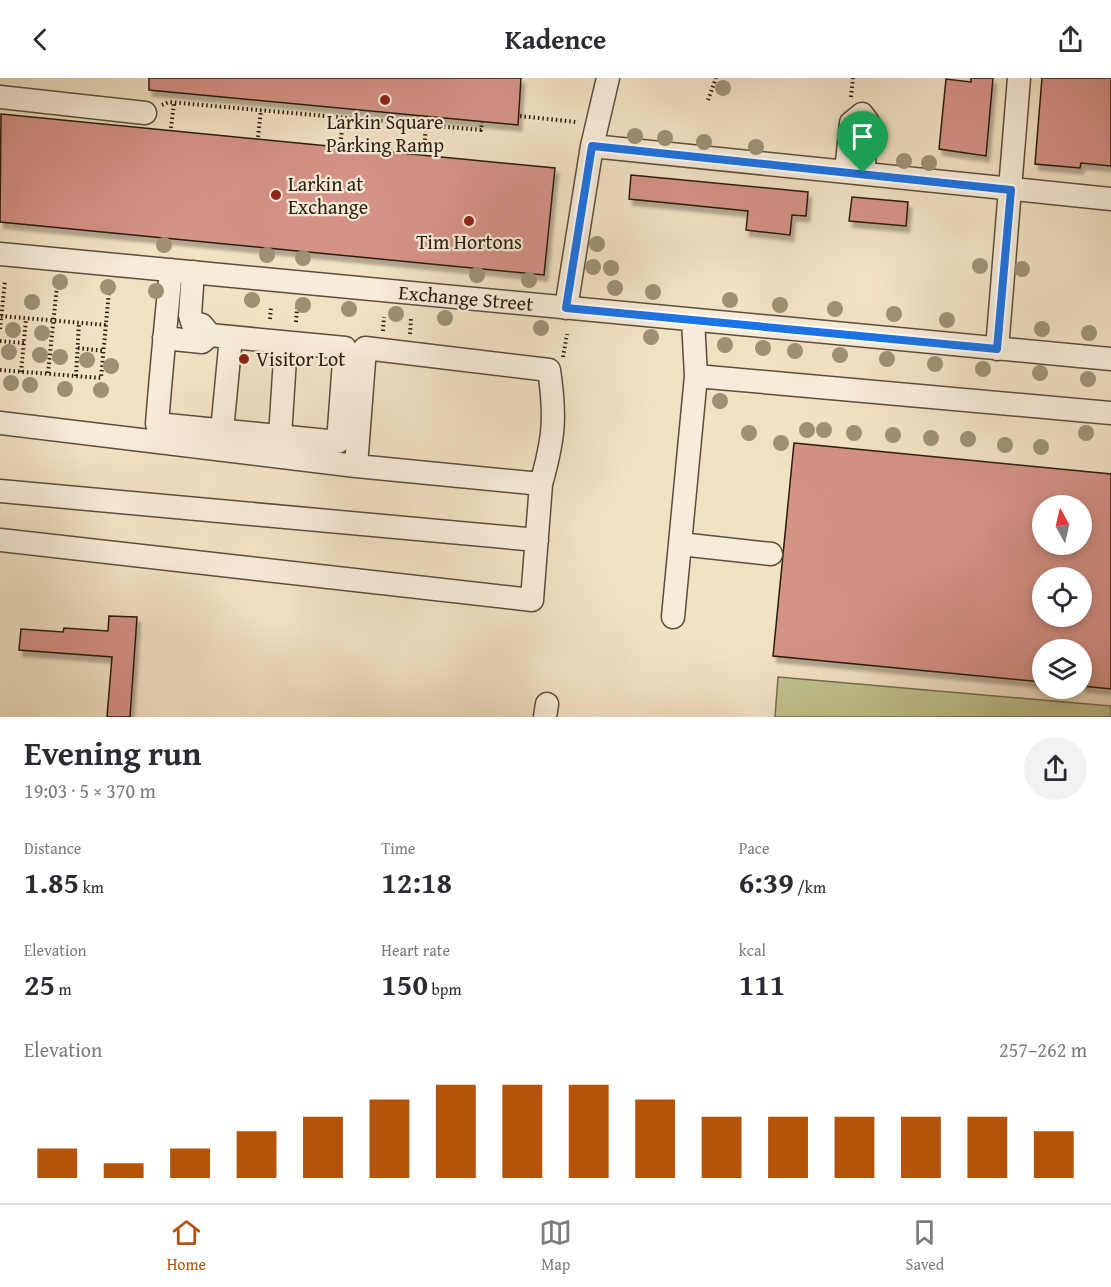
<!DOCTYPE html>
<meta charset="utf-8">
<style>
body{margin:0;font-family:"Gentium Book Plus",serif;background:#f2f2f3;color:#2b2b33;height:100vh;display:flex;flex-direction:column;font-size:22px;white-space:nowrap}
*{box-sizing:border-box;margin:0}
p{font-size:20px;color:#7c7c81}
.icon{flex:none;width:33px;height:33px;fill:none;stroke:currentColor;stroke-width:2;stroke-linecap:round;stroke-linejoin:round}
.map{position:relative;height:639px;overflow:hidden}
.panel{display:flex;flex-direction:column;background:#fff;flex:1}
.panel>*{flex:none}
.needle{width:39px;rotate:352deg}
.controls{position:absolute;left:1032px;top:417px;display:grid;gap:12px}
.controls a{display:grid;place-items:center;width:60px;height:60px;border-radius:50%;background:#fff;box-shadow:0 3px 9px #0003;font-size:30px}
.pin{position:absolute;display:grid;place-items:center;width:51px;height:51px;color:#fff;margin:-62px -26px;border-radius:50% 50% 50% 0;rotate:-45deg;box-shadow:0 0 6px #0007}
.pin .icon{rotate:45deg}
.round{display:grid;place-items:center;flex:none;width:63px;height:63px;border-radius:32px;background:#f2f2f3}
.head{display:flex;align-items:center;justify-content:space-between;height:102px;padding:0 24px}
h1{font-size:33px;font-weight:700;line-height:45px}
.metrics{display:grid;grid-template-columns:repeat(3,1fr);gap:9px;height:102px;padding:6px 24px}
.metrics div{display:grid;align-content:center}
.metrics b{font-size:30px;font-weight:700}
.metrics small{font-size:16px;font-weight:400}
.metrics p{font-size:16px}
.chart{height:168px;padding:12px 24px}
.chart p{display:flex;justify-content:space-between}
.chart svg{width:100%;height:108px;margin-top:6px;stroke:#b45309;stroke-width:6}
header{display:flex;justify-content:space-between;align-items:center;height:78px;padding:0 24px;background:#fff;font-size:27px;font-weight:700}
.tabs{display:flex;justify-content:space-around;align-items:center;height:84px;border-top:2px solid #e1e1e2;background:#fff;font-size:16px;color:#7c7c81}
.tabs a{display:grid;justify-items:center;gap:3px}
.tabs .on{color:#b45309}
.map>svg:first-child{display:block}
</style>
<header><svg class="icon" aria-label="back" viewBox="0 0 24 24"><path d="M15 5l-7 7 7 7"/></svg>Kadence<svg class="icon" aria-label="share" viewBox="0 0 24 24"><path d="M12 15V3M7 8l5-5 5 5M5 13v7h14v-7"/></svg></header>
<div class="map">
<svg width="1111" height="639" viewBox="0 0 1111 639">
<defs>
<filter id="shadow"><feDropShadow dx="3.5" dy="6" stdDeviation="1.5" flood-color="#0004"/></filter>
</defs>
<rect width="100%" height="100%" fill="#f2e2c4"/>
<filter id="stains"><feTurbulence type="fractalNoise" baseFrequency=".00333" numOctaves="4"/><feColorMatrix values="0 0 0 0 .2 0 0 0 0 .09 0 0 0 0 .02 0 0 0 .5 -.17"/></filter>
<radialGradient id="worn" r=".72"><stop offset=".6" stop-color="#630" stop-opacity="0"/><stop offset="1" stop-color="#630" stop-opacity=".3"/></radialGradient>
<!-- green -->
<path fill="#c0c290" stroke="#75704e" stroke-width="1.5" d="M778,599L1111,628V639H775Z"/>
<!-- building -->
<path fill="#d59287" stroke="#2a1d0c" stroke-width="1.5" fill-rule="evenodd" filter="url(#shadow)" d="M149,0H521L518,47L149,12Z
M971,0H993L986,78L939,71L946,1L971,4Z
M1042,0H1111V88L1081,85L1080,90L1035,86Z
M1,36L555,90L544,197L0,144Z
M631,97L808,114L806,138L792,137L790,157L746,152L748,133L629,121Z
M852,119L908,124L906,148L849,143Z
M794,365L1111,396V611L1082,608V572H1042V604L773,578ZM1042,428H1082V466H1042ZM1042,500H1082V538H1042Z
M109,538L137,539L130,639H107L112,579L19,572L21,551L63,554L64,550L108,553Z"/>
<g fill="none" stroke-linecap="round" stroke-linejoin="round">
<defs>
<path id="minor" d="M0,19L145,35
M592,68L1111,121
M846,94L851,45L862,36L868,44L863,95
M0,176L1111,281
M193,194L190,237L192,244L202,247L210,257
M566,230L592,68L608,0
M693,242L696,298L1111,335
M164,260L202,264L210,257L345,270L338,364L157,346C161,295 166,243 171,192
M997,271L1019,0
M0,345L356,388L541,406L532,522L0,462
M222,353L231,259
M280,358L286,265
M356,388L365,270L549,292C556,339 554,360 541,406
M0,413L537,462
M680,466L771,476
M673,539L696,298
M545,639L547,626"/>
</defs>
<!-- minor casing -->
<use href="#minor" stroke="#5c4e3a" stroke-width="25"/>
<!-- path -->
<path stroke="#2a1d0c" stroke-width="4" stroke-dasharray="1.5 3" stroke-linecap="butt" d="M851,19L853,0
M708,22L716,0
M162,27L169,24L481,52L482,44
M520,38L576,44
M171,50L174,25
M258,59L261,32
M341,61L343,40
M424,71L426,48
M1,238L106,247
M270,241L271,228
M296,244L297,230
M0,251L5,203
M383,253L384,239
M410,256L411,241
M0,263L24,265
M78,270L104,273
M563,279L567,256
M0,292L101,300L109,213
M21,294L26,241
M48,295L57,208
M76,298L79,245"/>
<!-- minor -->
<use href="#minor" stroke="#f7ecd9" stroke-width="22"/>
</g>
<!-- trees -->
<g fill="#9d9175">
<circle cx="723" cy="10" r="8"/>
<circle cx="635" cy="58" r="8"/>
<circle cx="665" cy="60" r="8"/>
<circle cx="704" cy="64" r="8"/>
<circle cx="756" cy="69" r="8"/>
<circle cx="904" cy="83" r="8"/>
<circle cx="929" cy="85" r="8"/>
<circle cx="597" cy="166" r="8"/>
<circle cx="164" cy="167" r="8"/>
<circle cx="267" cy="177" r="8"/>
<circle cx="303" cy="180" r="8"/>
<circle cx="980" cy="188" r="8"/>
<circle cx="593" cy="189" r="8"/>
<circle cx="611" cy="190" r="8"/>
<circle cx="1022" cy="191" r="8"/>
<circle cx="477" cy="197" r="8"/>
<circle cx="529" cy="202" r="8"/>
<circle cx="60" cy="204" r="8"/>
<circle cx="108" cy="209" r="8"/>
<circle cx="615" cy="210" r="8"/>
<circle cx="156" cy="213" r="8"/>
<circle cx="653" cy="214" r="8"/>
<circle cx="252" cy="222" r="8"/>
<circle cx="730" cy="222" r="8"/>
<circle cx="32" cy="224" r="8"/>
<circle cx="303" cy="227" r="8"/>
<circle cx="780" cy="227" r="8"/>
<circle cx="349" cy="231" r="8"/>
<circle cx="835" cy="231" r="8"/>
<circle cx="396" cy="236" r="8"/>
<circle cx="894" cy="236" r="8"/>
<circle cx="445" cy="240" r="8"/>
<circle cx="947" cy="242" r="8"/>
<circle cx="541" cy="250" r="8"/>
<circle cx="1042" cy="251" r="8"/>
<circle cx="13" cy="252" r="8"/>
<circle cx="42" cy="255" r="8"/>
<circle cx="1089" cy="255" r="8"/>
<circle cx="651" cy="259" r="8"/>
<circle cx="725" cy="267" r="8"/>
<circle cx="763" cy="270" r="8"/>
<circle cx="795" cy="273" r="8"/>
<circle cx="9" cy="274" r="8"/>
<circle cx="40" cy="277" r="8"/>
<circle cx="840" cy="277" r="8"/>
<circle cx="60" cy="279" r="8"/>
<circle cx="887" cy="281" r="8"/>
<circle cx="87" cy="282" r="8"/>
<circle cx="935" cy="286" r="8"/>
<circle cx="111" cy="288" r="8"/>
<circle cx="983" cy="291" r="8"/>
<circle cx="1040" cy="295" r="8"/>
<circle cx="1088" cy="301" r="8"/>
<circle cx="11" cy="305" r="8"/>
<circle cx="30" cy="307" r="8"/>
<circle cx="65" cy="311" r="8"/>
<circle cx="101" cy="312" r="8"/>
<circle cx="720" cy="323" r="8"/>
<circle cx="807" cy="352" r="8"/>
<circle cx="824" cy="352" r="8"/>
<circle cx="749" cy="355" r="8"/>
<circle cx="854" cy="355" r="8"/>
<circle cx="1086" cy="355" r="8"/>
<circle cx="893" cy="357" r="8"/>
<circle cx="931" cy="360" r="8"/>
<circle cx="968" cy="361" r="8"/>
<circle cx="781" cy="365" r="8"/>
<circle cx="1005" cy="367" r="8"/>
<circle cx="1041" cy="369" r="8"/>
</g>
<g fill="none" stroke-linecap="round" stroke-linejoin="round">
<defs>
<path id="route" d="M592,68L1011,112L997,271L566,230Z"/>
</defs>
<!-- route casing -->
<use href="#route" stroke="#fff" stroke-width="12"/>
<!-- route -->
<use href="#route" stroke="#1a73e8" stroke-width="8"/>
</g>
<!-- markers -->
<g fill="#8f2418" stroke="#f7ecd9" stroke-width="2">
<circle cx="385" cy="22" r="6"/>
<circle cx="276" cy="117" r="6"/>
<circle cx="469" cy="143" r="6"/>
<circle cx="244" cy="281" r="6"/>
</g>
<g text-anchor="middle" stroke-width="4.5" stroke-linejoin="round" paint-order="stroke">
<!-- poi labels -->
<g font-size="20" fill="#2a1d0c" stroke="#f7ecd9">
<text x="385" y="51">Larkin Square<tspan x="385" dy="23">Parking Ramp</tspan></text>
<text x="288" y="113" text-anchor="start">Larkin at<tspan x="288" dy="23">Exchange</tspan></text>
<text x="469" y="171">Tim Hortons</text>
<text x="256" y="288" text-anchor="start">Visitor Lot</text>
</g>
<!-- street labels -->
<g font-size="20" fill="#2a1d0c" stroke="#f7ecd9">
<text transform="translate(466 220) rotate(5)" y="7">Exchange Street</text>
</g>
</g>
<rect width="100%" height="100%" filter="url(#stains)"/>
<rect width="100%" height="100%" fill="url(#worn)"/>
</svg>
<div class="controls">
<a><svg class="needle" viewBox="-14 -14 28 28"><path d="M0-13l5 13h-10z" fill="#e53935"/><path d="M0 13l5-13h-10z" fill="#7c7c81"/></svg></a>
<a><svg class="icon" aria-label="locate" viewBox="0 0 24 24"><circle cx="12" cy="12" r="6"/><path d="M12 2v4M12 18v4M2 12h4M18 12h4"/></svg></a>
<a><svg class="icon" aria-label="layers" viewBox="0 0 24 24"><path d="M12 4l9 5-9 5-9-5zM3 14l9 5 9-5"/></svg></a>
</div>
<div class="pin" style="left:863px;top:95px;background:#1e9e55"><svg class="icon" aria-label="arrive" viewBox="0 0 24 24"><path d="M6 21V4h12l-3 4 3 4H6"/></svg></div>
</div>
<section class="panel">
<div class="head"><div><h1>Evening run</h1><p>19:03 · 5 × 370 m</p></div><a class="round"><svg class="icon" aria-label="share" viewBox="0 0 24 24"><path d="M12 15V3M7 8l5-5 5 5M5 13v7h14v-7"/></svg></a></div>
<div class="metrics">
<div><p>Distance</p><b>1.85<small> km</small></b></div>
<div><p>Time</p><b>12:18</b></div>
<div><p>Pace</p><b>6:39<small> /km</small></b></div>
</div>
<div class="metrics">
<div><p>Elevation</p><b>25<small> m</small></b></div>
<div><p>Heart rate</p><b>150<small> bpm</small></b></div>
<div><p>kcal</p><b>111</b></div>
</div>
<div class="chart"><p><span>Elevation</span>257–262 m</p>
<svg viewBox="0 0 160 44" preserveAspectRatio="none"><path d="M5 44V32M15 44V38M25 44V32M35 44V25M45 44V19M55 44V12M65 44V6M75 44V6M85 44V6M95 44V12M105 44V19M115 44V19M125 44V19M135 44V19M145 44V19M155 44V25"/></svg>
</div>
</section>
<nav class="tabs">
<a class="on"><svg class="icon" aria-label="home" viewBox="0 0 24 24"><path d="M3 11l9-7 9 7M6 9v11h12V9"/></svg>Home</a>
<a><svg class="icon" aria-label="map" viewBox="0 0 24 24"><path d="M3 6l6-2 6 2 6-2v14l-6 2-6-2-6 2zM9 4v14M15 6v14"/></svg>Map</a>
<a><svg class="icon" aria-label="saved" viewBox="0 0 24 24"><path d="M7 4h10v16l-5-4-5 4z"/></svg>Saved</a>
</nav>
